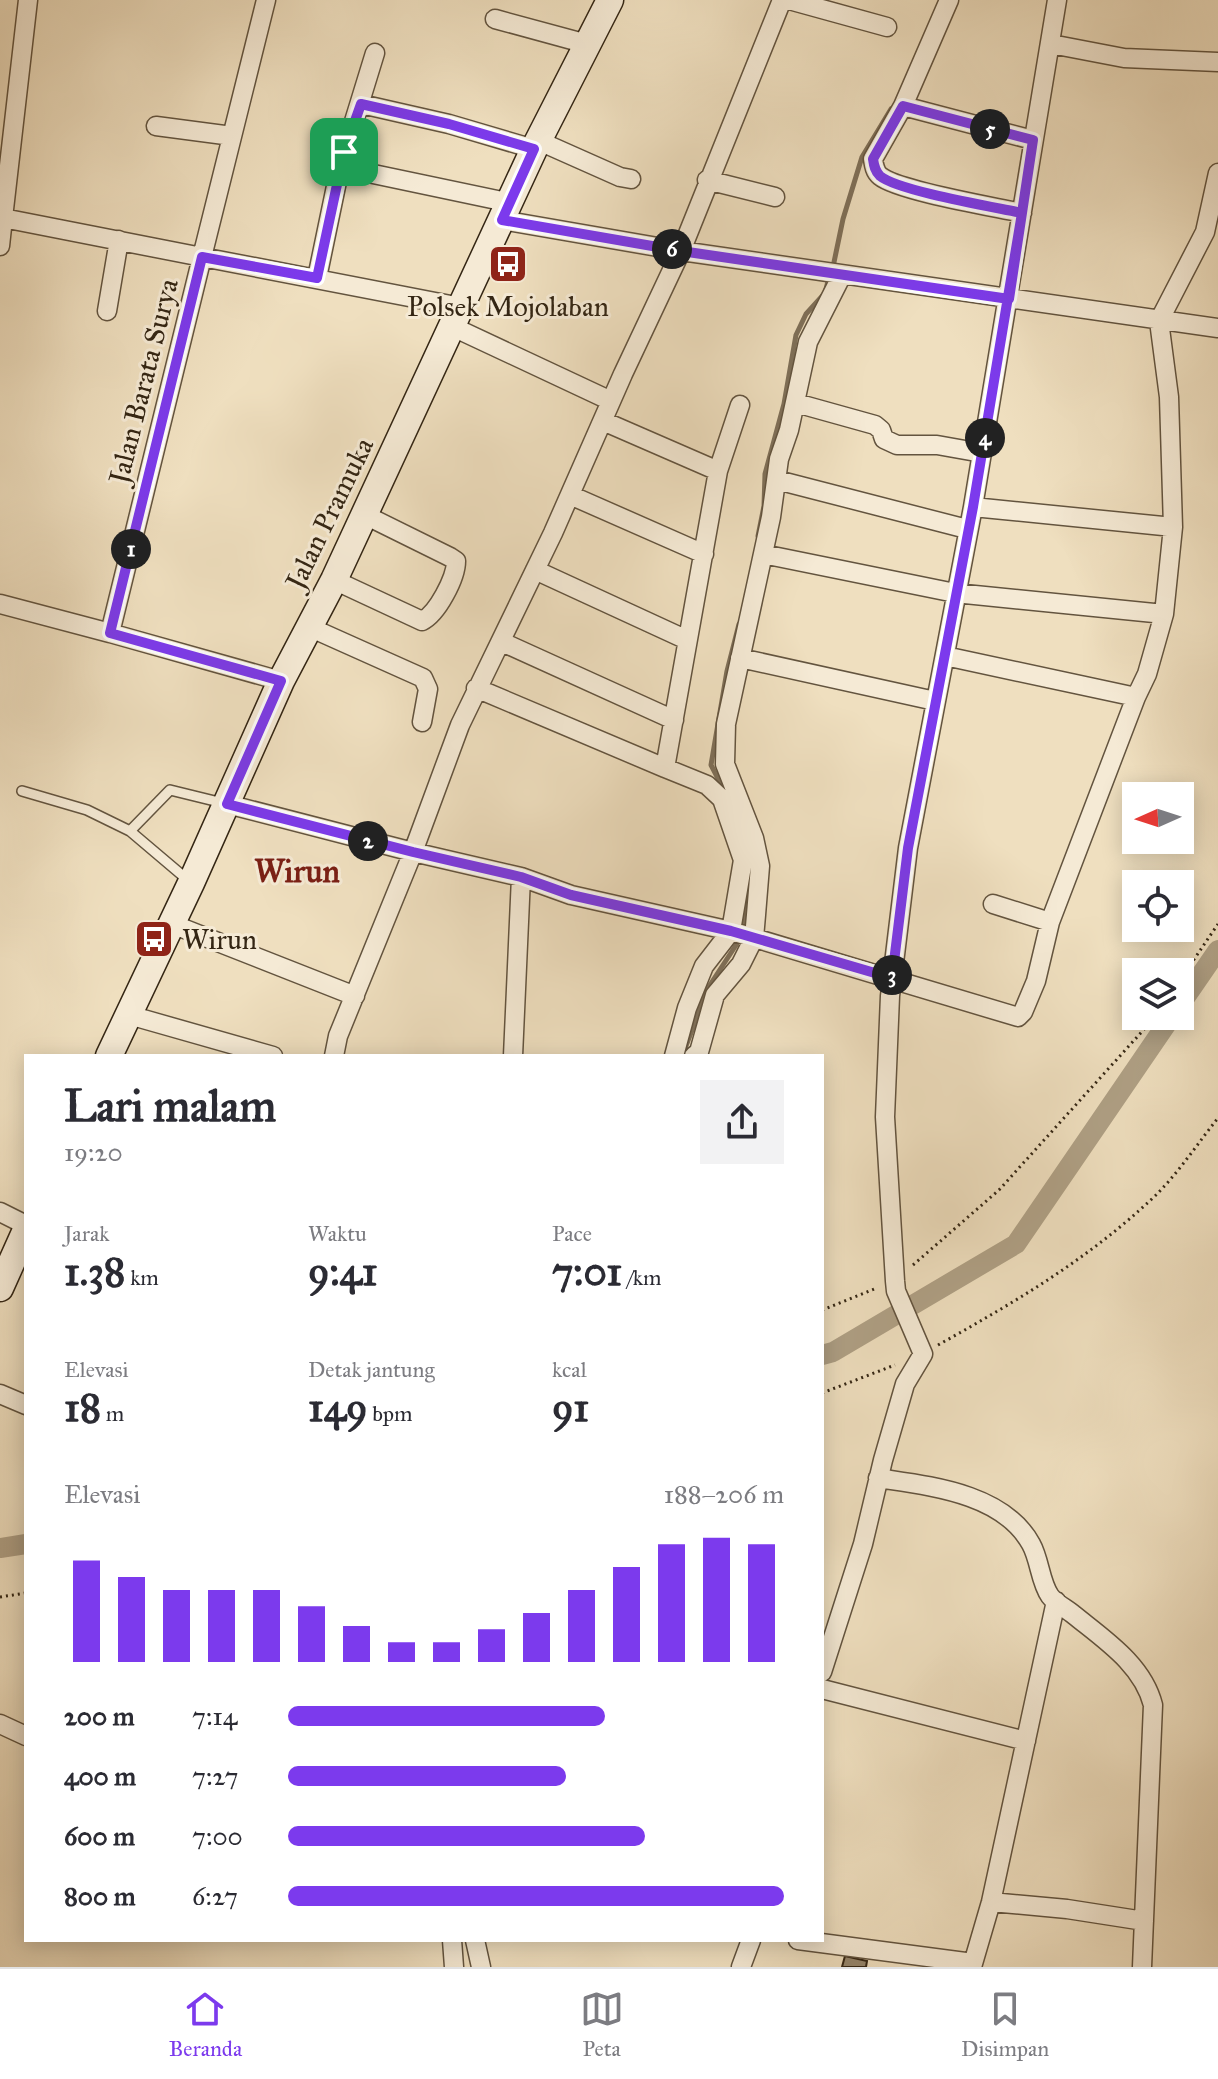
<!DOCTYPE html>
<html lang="id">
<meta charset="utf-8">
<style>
body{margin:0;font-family:"IM FELL Great Primer",serif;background:#f2f2f3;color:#2b2b33;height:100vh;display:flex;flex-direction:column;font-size:30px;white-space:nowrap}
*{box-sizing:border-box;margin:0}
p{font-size:26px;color:#7c7c81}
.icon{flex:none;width:44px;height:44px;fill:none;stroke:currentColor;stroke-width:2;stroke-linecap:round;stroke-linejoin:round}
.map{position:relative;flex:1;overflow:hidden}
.drawer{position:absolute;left:24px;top:1054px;width:800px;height:888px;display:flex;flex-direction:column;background:#fff;border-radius:0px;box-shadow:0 4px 20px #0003}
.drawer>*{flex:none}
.needle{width:52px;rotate:267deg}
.fabs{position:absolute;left:1122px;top:782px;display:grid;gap:16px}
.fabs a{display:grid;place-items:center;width:72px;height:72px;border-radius:0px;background:#fff;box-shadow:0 4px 20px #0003;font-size:40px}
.pin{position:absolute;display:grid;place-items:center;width:68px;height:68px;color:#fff;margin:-34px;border-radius:16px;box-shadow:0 4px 12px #0006}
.km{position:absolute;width:40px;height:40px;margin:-20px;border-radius:50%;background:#222;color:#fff;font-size:22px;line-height:40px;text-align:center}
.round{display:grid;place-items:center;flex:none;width:84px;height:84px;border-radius:0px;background:#f2f2f3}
.overview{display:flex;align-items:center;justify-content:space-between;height:136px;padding:0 40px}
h1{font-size:44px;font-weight:700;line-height:60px}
.metrics{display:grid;grid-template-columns:repeat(3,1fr);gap:12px;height:136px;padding:8px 40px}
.metrics div{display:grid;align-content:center}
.metrics b{font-size:40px;font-weight:700}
.metrics small{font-size:22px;font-weight:400}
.metrics p{font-size:22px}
.chart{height:224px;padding:16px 40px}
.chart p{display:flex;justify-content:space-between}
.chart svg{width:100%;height:144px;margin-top:8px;stroke:#7c3aed;stroke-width:6}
ul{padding:0 40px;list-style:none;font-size:26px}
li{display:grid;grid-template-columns:128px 96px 1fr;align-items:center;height:60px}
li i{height:20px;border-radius:10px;background:#7c3aed}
.dock{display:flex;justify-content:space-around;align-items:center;height:112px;border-top:2px solid #e1e1e2;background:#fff;font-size:22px;color:#7c7c81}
.dock a{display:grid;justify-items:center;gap:4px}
.dock .selected{color:#7c3aed}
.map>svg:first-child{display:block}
</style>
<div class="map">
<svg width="1218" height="1967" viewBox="0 0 1218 1967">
<rect width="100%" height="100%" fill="#efdfbf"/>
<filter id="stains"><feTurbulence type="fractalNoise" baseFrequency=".0025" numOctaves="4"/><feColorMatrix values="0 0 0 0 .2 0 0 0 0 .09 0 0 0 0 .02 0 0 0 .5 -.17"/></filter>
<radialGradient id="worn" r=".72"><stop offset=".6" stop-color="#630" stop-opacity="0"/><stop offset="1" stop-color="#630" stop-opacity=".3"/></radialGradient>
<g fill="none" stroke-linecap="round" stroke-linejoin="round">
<!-- stream -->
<path stroke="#7e6f58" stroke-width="5" d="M833,267L843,219L862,157L891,109
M758,536L764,506L765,474L784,404L796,335L806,314L825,293L829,277
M723,788L711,765L727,671L739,624
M743,930L749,897
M684,1051L708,988L740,939"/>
<!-- canal -->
<path stroke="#afa085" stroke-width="20" d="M1180,1005L1218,950
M822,1355L833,1352L1016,1244L1172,1016
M0,1548L26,1544"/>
</g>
<!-- building -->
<path fill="#95866d" stroke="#342614" stroke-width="2" d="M845,1956L867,1961L866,1967H842Z"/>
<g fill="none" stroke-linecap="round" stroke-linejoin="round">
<defs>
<path id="service" d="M22,791L87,810L130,831
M189,881L130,831L170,790L223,803"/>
<path id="minor" d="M266,0L202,257L461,307
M789,0L887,27
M949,0L903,106L873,159C874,166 875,172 880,176C898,191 995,207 1022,213
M495,19L587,44
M1051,44L1124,58L1218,62
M361,104L449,124L534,149
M903,106L1033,140
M156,126L232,136
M539,141L620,177L631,179
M340,167L511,203
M707,180L775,197
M0,217L3,218L28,0
M502,220L681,251L1218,328
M0,246L3,218L202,257L110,633L0,604
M317,278L340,167L375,53
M107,311L119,240
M453,327L611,401
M796,403L875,425L881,430L884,439L897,445H937L982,453
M603,421L718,471
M777,480L967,529
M570,495L704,554
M973,507L1173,527
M763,554L955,593L1164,614
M535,570L687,640
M334,580L422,621C437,614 456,578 456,561L450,557L365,515
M309,627L423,678L428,689L422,722
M110,633L281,681
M502,642L674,720
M945,656L1136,697
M740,658L935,701
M476,688L665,768L718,471L740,405
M665,768L707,785L722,799L743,860L731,931L704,966L687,1008L674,1056
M227,804L413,852L521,877L571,895L731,931L1018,1017L1023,1012L1036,981L1050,922L1136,697L1147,674L1164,614L1173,527L1169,397L1159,321L1205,232L1218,173
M993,904L1050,922
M172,924L355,996
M129,1015L273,1056
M334,1056L338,1036L413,852L460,725L553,533L623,374L681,251L782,0
M513,1056L521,877
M694,1056L699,1052L715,995L741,964L754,938L756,915L760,866L754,838L725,764L726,724L771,517L779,459L789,430L808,342L842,275
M0,1212L26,1225
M0,1394L26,1405
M878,1478C930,1486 1003,1493 1031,1544C1040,1560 1040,1582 1050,1596C1055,1603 1067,1609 1074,1615C1105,1640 1143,1665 1153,1705L1142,1967
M822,1672L863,1544L883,1460L905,1384L923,1354L896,1291L895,1281L885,1117L890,996L908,848L973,507L1057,0
M822,1689L1026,1741
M0,1724L26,1736
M991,1902L1067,1909L1144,1921
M452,1940L454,1967
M475,1940L481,1967
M798,1940L973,1963
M741,1967L751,1940
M972,1967L991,1902L1056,1601"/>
<path id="secondary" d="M109,1056L191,883L281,681L334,580L534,149L610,0
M0,1288L26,1230"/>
</defs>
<!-- service casing -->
<use href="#service" stroke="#63543f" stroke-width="12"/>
<!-- minor casing -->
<use href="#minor" stroke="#63543f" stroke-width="21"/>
<!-- secondary casing -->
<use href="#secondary" stroke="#342614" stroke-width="29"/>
<!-- path -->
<path stroke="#342614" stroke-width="3" stroke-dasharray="2 4" stroke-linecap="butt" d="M1180,980L1218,924
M913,1265L999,1190L1156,1016
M822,1310L877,1288
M938,1345C1017,1301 1090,1258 1156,1195C1179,1172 1198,1143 1218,1118
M822,1393L895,1365
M0,1597L26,1593"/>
<!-- service -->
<use href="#service" stroke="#f5ead5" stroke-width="9"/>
<!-- minor -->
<use href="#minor" stroke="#f5ead5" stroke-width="18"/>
<!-- secondary -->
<use href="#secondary" stroke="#f5ead5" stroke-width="26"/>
</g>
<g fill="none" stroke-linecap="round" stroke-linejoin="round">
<defs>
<path id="route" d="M344,152L317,278L202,257L110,633L281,681L227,804L413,852L521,877L571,895L731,931L892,978L908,848L973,507L1022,213C994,207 898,191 880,176C875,171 874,166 873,159L903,106L1033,140L1009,299L681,251L502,220L534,149L449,124L361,104L344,152"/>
</defs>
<!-- route casing -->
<use href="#route" stroke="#fff" stroke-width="16"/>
<!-- route -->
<use href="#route" stroke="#7c3aed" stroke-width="10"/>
</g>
<!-- icons -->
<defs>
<symbol id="bus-square" viewBox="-11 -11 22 22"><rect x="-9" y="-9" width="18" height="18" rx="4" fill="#8f2418" stroke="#f5ead5"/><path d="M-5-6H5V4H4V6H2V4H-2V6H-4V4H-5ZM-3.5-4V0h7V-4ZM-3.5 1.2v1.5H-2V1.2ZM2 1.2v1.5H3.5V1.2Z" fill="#fff"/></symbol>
</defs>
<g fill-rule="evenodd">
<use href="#bus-square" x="486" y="242" width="44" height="44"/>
<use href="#bus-square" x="132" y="917" width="44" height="44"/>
</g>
<g text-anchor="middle" stroke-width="6" stroke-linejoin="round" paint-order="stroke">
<!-- poi labels -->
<g font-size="28" fill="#342614" stroke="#f5ead5">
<text x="508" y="316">Polsek Mojolaban</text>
<text x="182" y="949" text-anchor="start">Wirun</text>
</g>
<!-- street labels -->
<g font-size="28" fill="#342614" stroke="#f5ead5">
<text transform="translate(143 381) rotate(-76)" y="10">Jalan Barata Surya</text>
<text transform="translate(329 513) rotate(-64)" y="10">Jalan Pramuka</text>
</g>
<!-- quarter labels -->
<g font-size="32" font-weight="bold" fill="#7a1f14" stroke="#f5ead5">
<text x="297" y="882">Wirun</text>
</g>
</g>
<rect width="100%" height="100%" filter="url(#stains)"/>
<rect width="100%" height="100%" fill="url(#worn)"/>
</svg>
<div class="fabs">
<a><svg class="needle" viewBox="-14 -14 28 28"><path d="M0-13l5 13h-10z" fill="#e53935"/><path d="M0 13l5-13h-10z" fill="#7c7c81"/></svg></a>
<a><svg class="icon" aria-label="locate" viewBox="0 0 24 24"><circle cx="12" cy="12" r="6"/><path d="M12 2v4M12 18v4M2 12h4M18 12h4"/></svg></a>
<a><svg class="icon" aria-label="layers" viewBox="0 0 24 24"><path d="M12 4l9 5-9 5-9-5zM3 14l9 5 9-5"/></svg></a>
</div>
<div class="pin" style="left:344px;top:152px;background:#1e9e55"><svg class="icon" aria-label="arrive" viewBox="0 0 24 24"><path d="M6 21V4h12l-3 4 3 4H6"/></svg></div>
<b class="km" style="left:131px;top:549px">1</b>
<b class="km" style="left:368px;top:841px">2</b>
<b class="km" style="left:892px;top:975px">3</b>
<b class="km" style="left:985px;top:438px">4</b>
<b class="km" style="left:990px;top:129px">5</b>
<b class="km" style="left:672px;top:249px">6</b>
<section class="drawer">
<div class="overview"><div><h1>Lari malam</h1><p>19:20</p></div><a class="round"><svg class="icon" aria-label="share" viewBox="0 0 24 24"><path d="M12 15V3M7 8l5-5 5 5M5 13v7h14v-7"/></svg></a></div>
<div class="metrics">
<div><p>Jarak</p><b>1.38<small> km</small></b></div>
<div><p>Waktu</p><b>9:41</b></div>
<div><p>Pace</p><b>7:01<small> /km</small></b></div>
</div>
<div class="metrics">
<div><p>Elevasi</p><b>18<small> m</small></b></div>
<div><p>Detak jantung</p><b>149<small> bpm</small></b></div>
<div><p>kcal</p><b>91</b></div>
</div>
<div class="chart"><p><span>Elevasi</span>188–206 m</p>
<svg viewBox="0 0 160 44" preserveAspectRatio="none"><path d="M5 44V13M15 44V18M25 44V22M35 44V22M45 44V22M55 44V27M65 44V33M75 44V38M85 44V38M95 44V34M105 44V29M115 44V22M125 44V15M135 44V8M145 44V6M155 44V8"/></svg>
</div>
<ul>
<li><b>200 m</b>7:14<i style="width:64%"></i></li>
<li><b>400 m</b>7:27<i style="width:56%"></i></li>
<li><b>600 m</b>7:00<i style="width:72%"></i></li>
<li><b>800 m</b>6:27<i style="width:100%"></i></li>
</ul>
</section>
</div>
<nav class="dock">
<a class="selected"><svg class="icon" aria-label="home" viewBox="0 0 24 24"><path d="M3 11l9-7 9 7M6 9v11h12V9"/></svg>Beranda</a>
<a><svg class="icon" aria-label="map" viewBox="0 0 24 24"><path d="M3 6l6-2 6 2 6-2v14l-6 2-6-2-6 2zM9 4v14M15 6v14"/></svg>Peta</a>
<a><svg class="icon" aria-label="saved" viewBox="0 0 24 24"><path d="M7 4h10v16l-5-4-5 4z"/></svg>Disimpan</a>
</nav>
